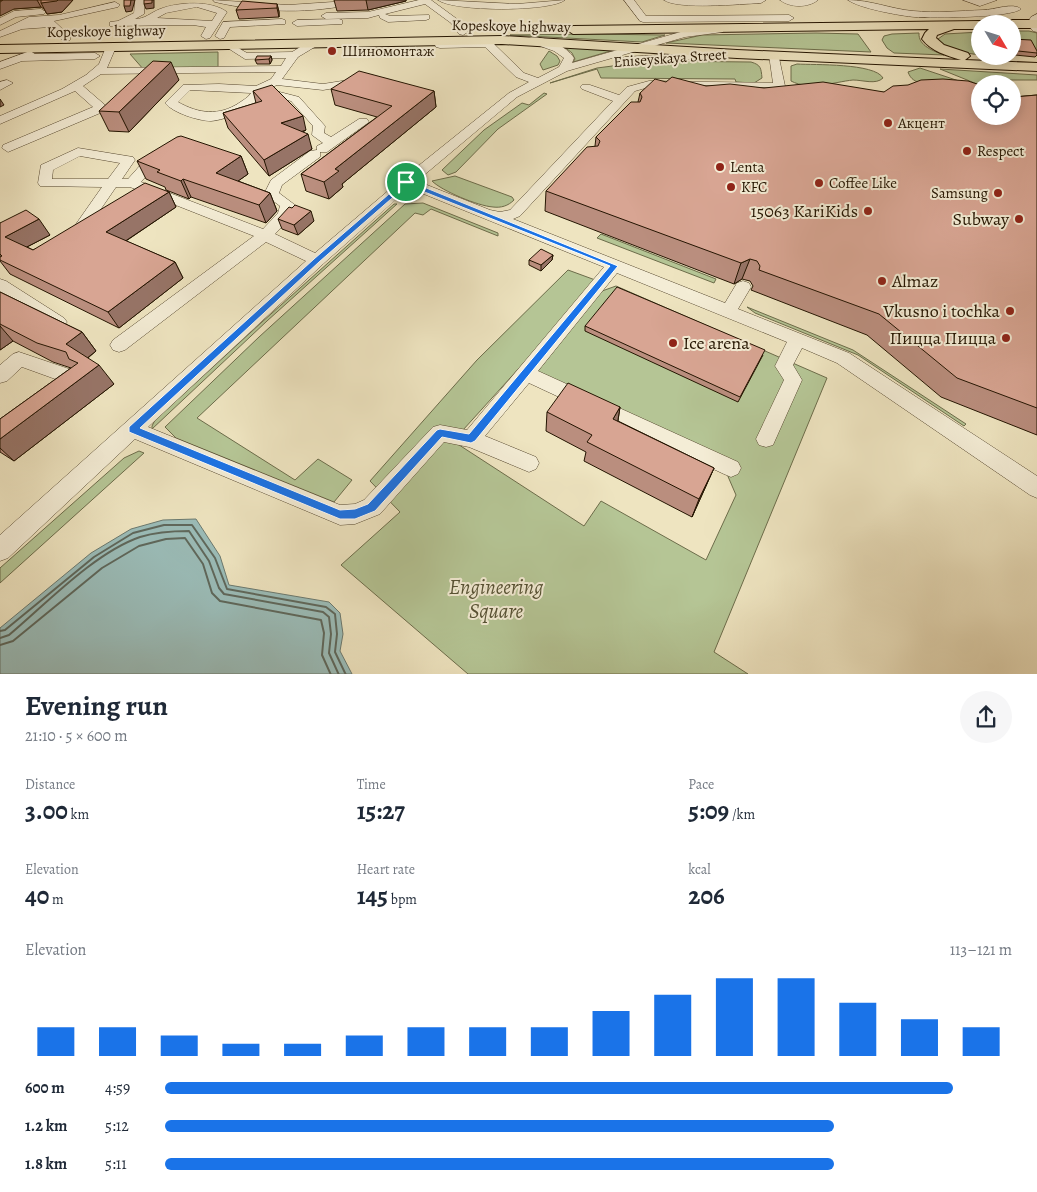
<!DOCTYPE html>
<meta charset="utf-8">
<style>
body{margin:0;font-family:Alegreya,serif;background:#f6f6f7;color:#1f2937;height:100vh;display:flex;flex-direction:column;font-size:19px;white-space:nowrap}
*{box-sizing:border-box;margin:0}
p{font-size:16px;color:#747a83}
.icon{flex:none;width:28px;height:28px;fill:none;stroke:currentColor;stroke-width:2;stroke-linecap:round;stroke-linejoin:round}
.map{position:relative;height:674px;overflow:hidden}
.side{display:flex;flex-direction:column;background:#fff;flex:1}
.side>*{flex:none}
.needle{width:32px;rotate:128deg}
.fabs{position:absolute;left:971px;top:15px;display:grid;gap:10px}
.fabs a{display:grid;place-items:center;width:50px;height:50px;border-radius:50%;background:#fff;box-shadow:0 2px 12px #0003;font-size:25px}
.pin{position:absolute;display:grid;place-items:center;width:42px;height:42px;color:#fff;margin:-21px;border:2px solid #fff;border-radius:50%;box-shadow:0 1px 5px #0007}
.round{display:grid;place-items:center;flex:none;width:52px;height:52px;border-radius:26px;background:#f6f6f7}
.headline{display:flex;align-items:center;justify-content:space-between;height:85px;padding:0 25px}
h1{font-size:28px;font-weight:700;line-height:38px}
.figures{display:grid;grid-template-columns:repeat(3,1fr);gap:8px;height:85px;padding:5px 25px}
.figures div{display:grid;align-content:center}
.figures b{font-size:25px;font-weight:700}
.figures small{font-size:14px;font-weight:400}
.figures p{font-size:14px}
.chart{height:140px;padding:10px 25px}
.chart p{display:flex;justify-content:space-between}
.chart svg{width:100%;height:90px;margin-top:5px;stroke:#1a73e8;stroke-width:6}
ul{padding:0 25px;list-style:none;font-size:16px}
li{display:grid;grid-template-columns:80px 60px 1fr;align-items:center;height:38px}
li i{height:12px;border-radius:6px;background:#1a73e8}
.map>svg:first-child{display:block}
</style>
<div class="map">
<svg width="1037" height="675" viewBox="0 0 1037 675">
<rect width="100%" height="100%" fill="#eee4c0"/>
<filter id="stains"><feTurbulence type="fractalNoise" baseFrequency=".004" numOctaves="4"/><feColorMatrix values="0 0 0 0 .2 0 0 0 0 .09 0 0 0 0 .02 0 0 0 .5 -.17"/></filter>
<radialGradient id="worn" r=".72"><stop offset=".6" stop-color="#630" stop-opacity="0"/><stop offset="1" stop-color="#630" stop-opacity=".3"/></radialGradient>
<!-- green -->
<path fill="#b5c595" stroke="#6c6c4a" d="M1012,31H1029L1037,33V51L1013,43Z
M980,32V55C966,53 946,51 938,39L945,34Z
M816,33L858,34L871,52L666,43L702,35Z
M919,33C918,46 934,51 944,55L894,53L887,48L882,40L884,36L892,34Z
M589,34L665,35L642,42L510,35Z
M562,45L614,50L573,62L575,59L572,53Z
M549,51L557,56L560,61L558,65L543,70L540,64Z
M218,52V67L144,70L130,54Z
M651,61L751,62C761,65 761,68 762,78L754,83L736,82L735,79L601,78L597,69L550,83L597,68Z
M797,64C814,65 875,63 883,78C876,85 863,80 853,80C834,82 810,91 791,81V66Z
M920,68L980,88L923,84C915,81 911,80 908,72Z
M940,69L1037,75V80H984L986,83L977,84Z
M544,93L547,94L498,129L456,172L448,175L442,170L484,130L522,103L529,105Z
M455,176L512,197L514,200C508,206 501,208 493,207C478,206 442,191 432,181Z
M423,203L498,233V236L431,209L423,215L415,213L197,418L295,480L318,459L352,480L334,502L176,438L165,427L259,337L405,204Z
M394,204H397L267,321L152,429V426L155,420L262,322Z
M601,234L716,279L714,283L597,238Z
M568,270L598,281L453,441L584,526L601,501L706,560L736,495L720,458L537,372L602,291L616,286L827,378L714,652L748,674H468L341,565L400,512L370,481L477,360Z
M747,307L853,350L966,424L964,426L858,355L755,313Z
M139,451L144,453L0,583V568L124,458Z"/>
<!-- water -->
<path fill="#9bbdb9" stroke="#6b796f" d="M196,519L220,556L229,585L329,602L340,613L343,634L340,651L352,674H0V628L91,553L131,529L163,520Z"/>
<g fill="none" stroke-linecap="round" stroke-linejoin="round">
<!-- shore -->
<path stroke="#5f685c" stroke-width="2" d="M0,631L5,630L94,557L133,533L164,525H192L215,558L227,589L326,607L335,614L337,634L335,652L346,675
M0,638L9,635C46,604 94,553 140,537C156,532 172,531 189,531L209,561L219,588L224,594L323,612L329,617L331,634L329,653L339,675
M0,645L13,641L102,568L139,546L166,539L185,538L203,564L212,593L220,601L321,620L324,633L322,655L331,675"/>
<defs>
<path id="minor" d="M135,0H145L144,14L135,19C145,19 150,13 160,9C178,2 211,0 227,12L210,38L206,39L201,36L206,27L193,25L110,26V22L118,21L134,13ZM197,7L217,13L212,21L157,18L166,13Z
M213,0L288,5L363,0L358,3C311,14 262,13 215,2Z
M419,0H431L457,19L468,32L463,35L459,34L451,23L425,4L385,14L390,16L429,15V19L426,20L388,22L380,18L379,15L368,18L326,19L321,16L326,13L368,12Z
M438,0L517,4L565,0C550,12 453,12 438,0Z
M624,0H634L646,16L789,15L794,18L789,21L643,22L640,21Z
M664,0H766L761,3C742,4 677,10 664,0Z
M780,0H818C808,8 790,8 780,0Z
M848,0C871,0 891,9 913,11C936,13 960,11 983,10C994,10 1013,2 1021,9C1010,18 932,18 915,17C901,16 858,8 848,0Z
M963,0H997L980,6Z
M115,2L120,5L118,7L54,21L70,36V40H62L50,27L22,29L0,37V31L29,17L59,15Z
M41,9L46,12L44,14L16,17L0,25V18L14,11Z
M1037,14V32L1033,31L1027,24L1031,17Z
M282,19L285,20V24L230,27L224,38L220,39L215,36L223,22Z
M339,19L342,20V24L297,26L292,23L297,20Z
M719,27L723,28V32L685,37L567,71L517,97L417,181L490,210L500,212L510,210L613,101L582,89L580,87L582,85H590L619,95L627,87L649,81L773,83L769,55L770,53H778L785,86L783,88L649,87L635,91L520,216L513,219L725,303L737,283L743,281L749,283L751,287L738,309L849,353L1037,476V498L1030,495L837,363L802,348L793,365L802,380L773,445L766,447L759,445L756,439L784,380L775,366L787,342L617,273L538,371L738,462L741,468L738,474L731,477L724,474L529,383L485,436L536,457L539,463L536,469L529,472L469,447L444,442L380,514L355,524L340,525L135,439L8,558L0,561V535L306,261L266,242L125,350L119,352L113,350L110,345L113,340L254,236L130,187H116L83,235L76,239L71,237L69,234L102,187L40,186L38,183L41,165L78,148L133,157L135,160L122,179H128L152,152H162L164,155L162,158L141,182L263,229L278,213L280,206L264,194L271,180L310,151L317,150V146L323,143L312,135L313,126L291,101L262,94C255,108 226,120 211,121C199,121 173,113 165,103L183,85L219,84L256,86L271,79L276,72L101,74L83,86L105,105L107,108L105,111L8,152L2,148L3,145L93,107L75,91L0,124V116L62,89L86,75L99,64L106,47L111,44L116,47L107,68L281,66L286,58L245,59L223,45L228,42L247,53L292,52L310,41H318L319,43L318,45L298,57L282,79L323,84L361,78L367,81L365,83L323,90L277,85L268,89L299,97L325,126L324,133L331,137L359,119H367L369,122L327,152H320V157L282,185L279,193L295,205L290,218L275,234L315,253L402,179L509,93L529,82L516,77L485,47L440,48L436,47L435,45L436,43L492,42L524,73L538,78L559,67L564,58L554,51L529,42V38C544,35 566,46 574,58L572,63L684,31ZM190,90L251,93C248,98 243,100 239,103C219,116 199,114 178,102ZM80,156L120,163L108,179H52L53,170ZM409,188L604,267L467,430L440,425L433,427L364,500L355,504L340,505L148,427L323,264Z
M30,51L35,54L95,53L100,56L95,59L22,61L0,69V62Z
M719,52L723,53L724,55L723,57L625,63L620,60L625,57Z
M7,80L13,83L0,90V82Z
M0,279L6,281L64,318L67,322L64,326L58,328L52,326L0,293Z
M19,352L81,373L83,378L81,383L65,391L58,389L56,384L58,380L22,367L7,381L0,383V365L13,354Z"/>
<path id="major" d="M1012,20H1037V28H1012V24H1006Z
M980,21L985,24H980V29H954L937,35L936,38L944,45L968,53L970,56L965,60L1037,63V71L737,58L502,44L0,53V45L502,36L737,50L961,60C946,55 932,52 922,39L925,33L929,29L573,34L567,30L573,26Z"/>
</defs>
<!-- minor casing -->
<use href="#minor" stroke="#564830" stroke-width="1"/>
<!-- major casing -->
<use href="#major" stroke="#231400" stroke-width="2"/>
<!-- minor -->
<use href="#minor" fill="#f4edd6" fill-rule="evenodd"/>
<!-- major -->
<use href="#major" fill="#eee4c0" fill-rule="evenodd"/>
</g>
<!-- wall -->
<path fill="#ba8e7e" stroke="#231400" d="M0,0H73L62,12L47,14L44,9L41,7L14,9Z
M334,0H406V1L368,10L337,11Z
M277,4L279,12V17L239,19L236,10Z
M1012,39L1037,51V55L1035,57L1015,55L1012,50Z
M271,56L272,60L270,64H257L255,60Z
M179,80L129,132L109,131L99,111Z
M666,82L706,86L1014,97L1037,95V435L941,397L867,335L751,290L753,286L750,281L742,279L734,284L545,211L546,191L595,146L596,137L638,102L640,93Z
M331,89L434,91L436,107L342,184L343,187L329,199L306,191L301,174L377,117L335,105Z
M253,91L306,130L303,132L312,149L269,176L228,128L223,113L256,103Z
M241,156L248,174L238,181L270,193L277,211L266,223L191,197L189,199L166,190L165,187L146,179L137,161Z
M169,192L176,207L126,241L175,262L183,278L119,328L10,274L0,261V223L50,235L27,247L33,250Z
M278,219L314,221L298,235L282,229Z
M553,255L552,260L541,271L529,265V260Z
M0,292L82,332L96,351L88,358L114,384L14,461L0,452V419L71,368L53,362L13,341L0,350Z
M585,326L763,355L738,402L585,331Z
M620,407L618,421L714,468L692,517L584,461L586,452L546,431L547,412Z"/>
<!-- shaded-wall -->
<path fill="#977467" stroke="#231400" d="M3,0H37L41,7L14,9L0,16V2Z
M58,0H73L62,12L47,14L41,3Z
M131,0H135L132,11L126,12L124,6Z
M152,0H154V8L146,9L144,4Z
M366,0H406V1L368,10Z
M277,4L279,12V17L277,8Z
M271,56L272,60L270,64L269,59Z
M171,62L179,80L129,132L119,112Z
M434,91L436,107L342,184L343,187L329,199L324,182L335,169Z
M0,99L4,105L0,107Z
M303,116L306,130L286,137L281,123Z
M308,134L312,149L269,176L264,160Z
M241,156L248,174L224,191L216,173Z
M183,179L191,197L189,199L181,181Z
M169,192L176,207L115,248L106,232Z
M270,193L277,211L266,223L259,205Z
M311,211L314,221L298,235L294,225Z
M39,219L50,235L17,252L5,237Z
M553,255L552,260L541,271V265Z
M750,259L742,279L734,284L741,263Z
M175,262L183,278L119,328L108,312Z
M0,326L13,341L0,350Z
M82,332L96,351L81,363L66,344Z
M99,365L114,384L14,461L0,448V439Z
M620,407L617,426L613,419Z
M714,468L706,486L692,517L699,499Z"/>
<!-- building -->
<path fill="#d8a593" stroke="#231400" d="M41,0H58L57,1L41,3Z
M124,0H131L130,6H124Z
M144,0H152V3L144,4Z
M242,1L277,4V8L236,10Z
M1012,39L1031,40L1037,51V53L1018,51L1012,40Z
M257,56H271L269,59L255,60Z
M153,61L171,62L119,112L99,111Z
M359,71L434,91L335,169L339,171L324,182L301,174L392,106L331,89Z
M672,77L706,86L730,84L764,88L823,82L884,92L893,86L908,85L921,80L943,79L968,81L980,85V116H1012V97H1014L1037,95V408L957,378L879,314L759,270L760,266L757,261L750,259L741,263L546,191L587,147L598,146L600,141L596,137L631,102H640L642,97L640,93L655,79L666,82Z
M272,85L303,116L281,123L308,134L264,160L223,113L262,101L253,91Z
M181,136L241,156L216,173L270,193L259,205L183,179L181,181L157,172L160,170L137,161L177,137Z
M145,183L169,192L106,232L175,262L108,312L0,260V257L2,256L0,254V223L26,210L39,219L5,237L33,250Z
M295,205L311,211L294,225L278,219L289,207L292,208Z
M541,249L553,255L541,265L529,260Z
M617,287L765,350L740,397L585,326Z
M0,292L82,332L66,344L99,365L0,439V419L78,363L69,359L66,352L37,343L0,324Z
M568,383L620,407L613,419L714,468L699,499L587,442L592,435L547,412Z"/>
<!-- route -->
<path fill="#1a73e8" stroke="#fff" fill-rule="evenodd" d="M404,181H409L618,266L475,441L471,443L442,437L375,511L355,519H340L129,432V427L314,259ZM407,185L610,266L469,434L440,429L437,430L368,504L355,509L340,510L140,428L319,262Z"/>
<!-- markers -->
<g fill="#8f2418" stroke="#f4edd6" stroke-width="2">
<circle cx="332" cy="51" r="5"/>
<circle cx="888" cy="123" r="5"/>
<circle cx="967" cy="151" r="5"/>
<circle cx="720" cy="167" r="5"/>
<circle cx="819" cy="183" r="5"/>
<circle cx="731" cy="187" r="5"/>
<circle cx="998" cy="193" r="5"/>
<circle cx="868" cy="211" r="5"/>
<circle cx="1019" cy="219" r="5"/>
<circle cx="882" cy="281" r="5"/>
<circle cx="1010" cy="311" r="5"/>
<circle cx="1006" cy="338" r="5"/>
<circle cx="673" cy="343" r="5"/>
</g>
<g text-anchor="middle" stroke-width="4" stroke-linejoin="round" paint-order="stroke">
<!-- far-street labels -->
<g font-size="15" fill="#231400" stroke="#f4edd6">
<text transform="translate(511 26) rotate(1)" y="5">Kopeskoye highway</text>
<text transform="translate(106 31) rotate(-1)" y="5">Kopeskoye highway</text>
<text transform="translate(670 58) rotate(-4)" y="5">Eniseyskaya Street</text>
</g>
<!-- far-poi labels -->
<g font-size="15" fill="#231400" stroke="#f4edd6" text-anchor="start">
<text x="342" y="56">Шиномонтаж</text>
<text x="898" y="128">Акцент</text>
<text x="977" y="156">Respect</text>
<text x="730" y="172">Lenta</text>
<text x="829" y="188">Coffee Like</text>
<text x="741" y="192">KFC</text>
<text x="988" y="198" text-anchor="end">Samsung</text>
</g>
<!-- poi labels -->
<g font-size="18" fill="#231400" stroke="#f4edd6" text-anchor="end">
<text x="858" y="217">15063 KariKids</text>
<text x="1009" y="225">Subway</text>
<text x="892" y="287" text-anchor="start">Almaz</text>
<text x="1000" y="317">Vkusno i tochka</text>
<text x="996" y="344">Пицца Пицца</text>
<text x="683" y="349" text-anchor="start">Ice arena</text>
</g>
<!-- near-park labels -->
<g font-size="21" font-style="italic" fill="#565234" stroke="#f4edd6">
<text x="496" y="594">Engineering<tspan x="496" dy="24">Square</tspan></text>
</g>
</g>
<rect width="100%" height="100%" filter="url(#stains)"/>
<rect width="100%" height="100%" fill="url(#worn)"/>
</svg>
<div class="fabs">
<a><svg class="needle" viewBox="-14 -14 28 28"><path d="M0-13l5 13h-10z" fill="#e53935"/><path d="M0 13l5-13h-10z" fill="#747a83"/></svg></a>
<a><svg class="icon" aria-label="locate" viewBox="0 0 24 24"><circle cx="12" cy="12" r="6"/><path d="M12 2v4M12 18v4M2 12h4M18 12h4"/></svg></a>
</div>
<div class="pin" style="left:406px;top:182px;background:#1e9e55"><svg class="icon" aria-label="arrive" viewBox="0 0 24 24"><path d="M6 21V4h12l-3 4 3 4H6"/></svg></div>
</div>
<section class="side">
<div class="headline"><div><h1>Evening run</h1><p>21:10 · 5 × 600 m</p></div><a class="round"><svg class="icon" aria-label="share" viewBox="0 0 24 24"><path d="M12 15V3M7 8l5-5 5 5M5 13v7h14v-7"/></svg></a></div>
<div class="figures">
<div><p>Distance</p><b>3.00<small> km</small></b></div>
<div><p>Time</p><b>15:27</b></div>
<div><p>Pace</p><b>5:09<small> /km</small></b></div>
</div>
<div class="figures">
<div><p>Elevation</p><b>40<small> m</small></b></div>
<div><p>Heart rate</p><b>145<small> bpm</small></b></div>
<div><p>kcal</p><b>206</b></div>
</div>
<div class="chart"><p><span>Elevation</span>113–121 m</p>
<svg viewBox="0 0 160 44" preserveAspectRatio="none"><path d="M5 44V30M15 44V30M25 44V34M35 44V38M45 44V38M55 44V34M65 44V30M75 44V30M85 44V30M95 44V22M105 44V14M115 44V6M125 44V6M135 44V18M145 44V26M155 44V30"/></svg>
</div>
<ul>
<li><b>600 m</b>4:59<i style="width:93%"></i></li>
<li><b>1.2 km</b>5:12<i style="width:79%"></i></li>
<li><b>1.8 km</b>5:11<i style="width:79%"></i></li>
</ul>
</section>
